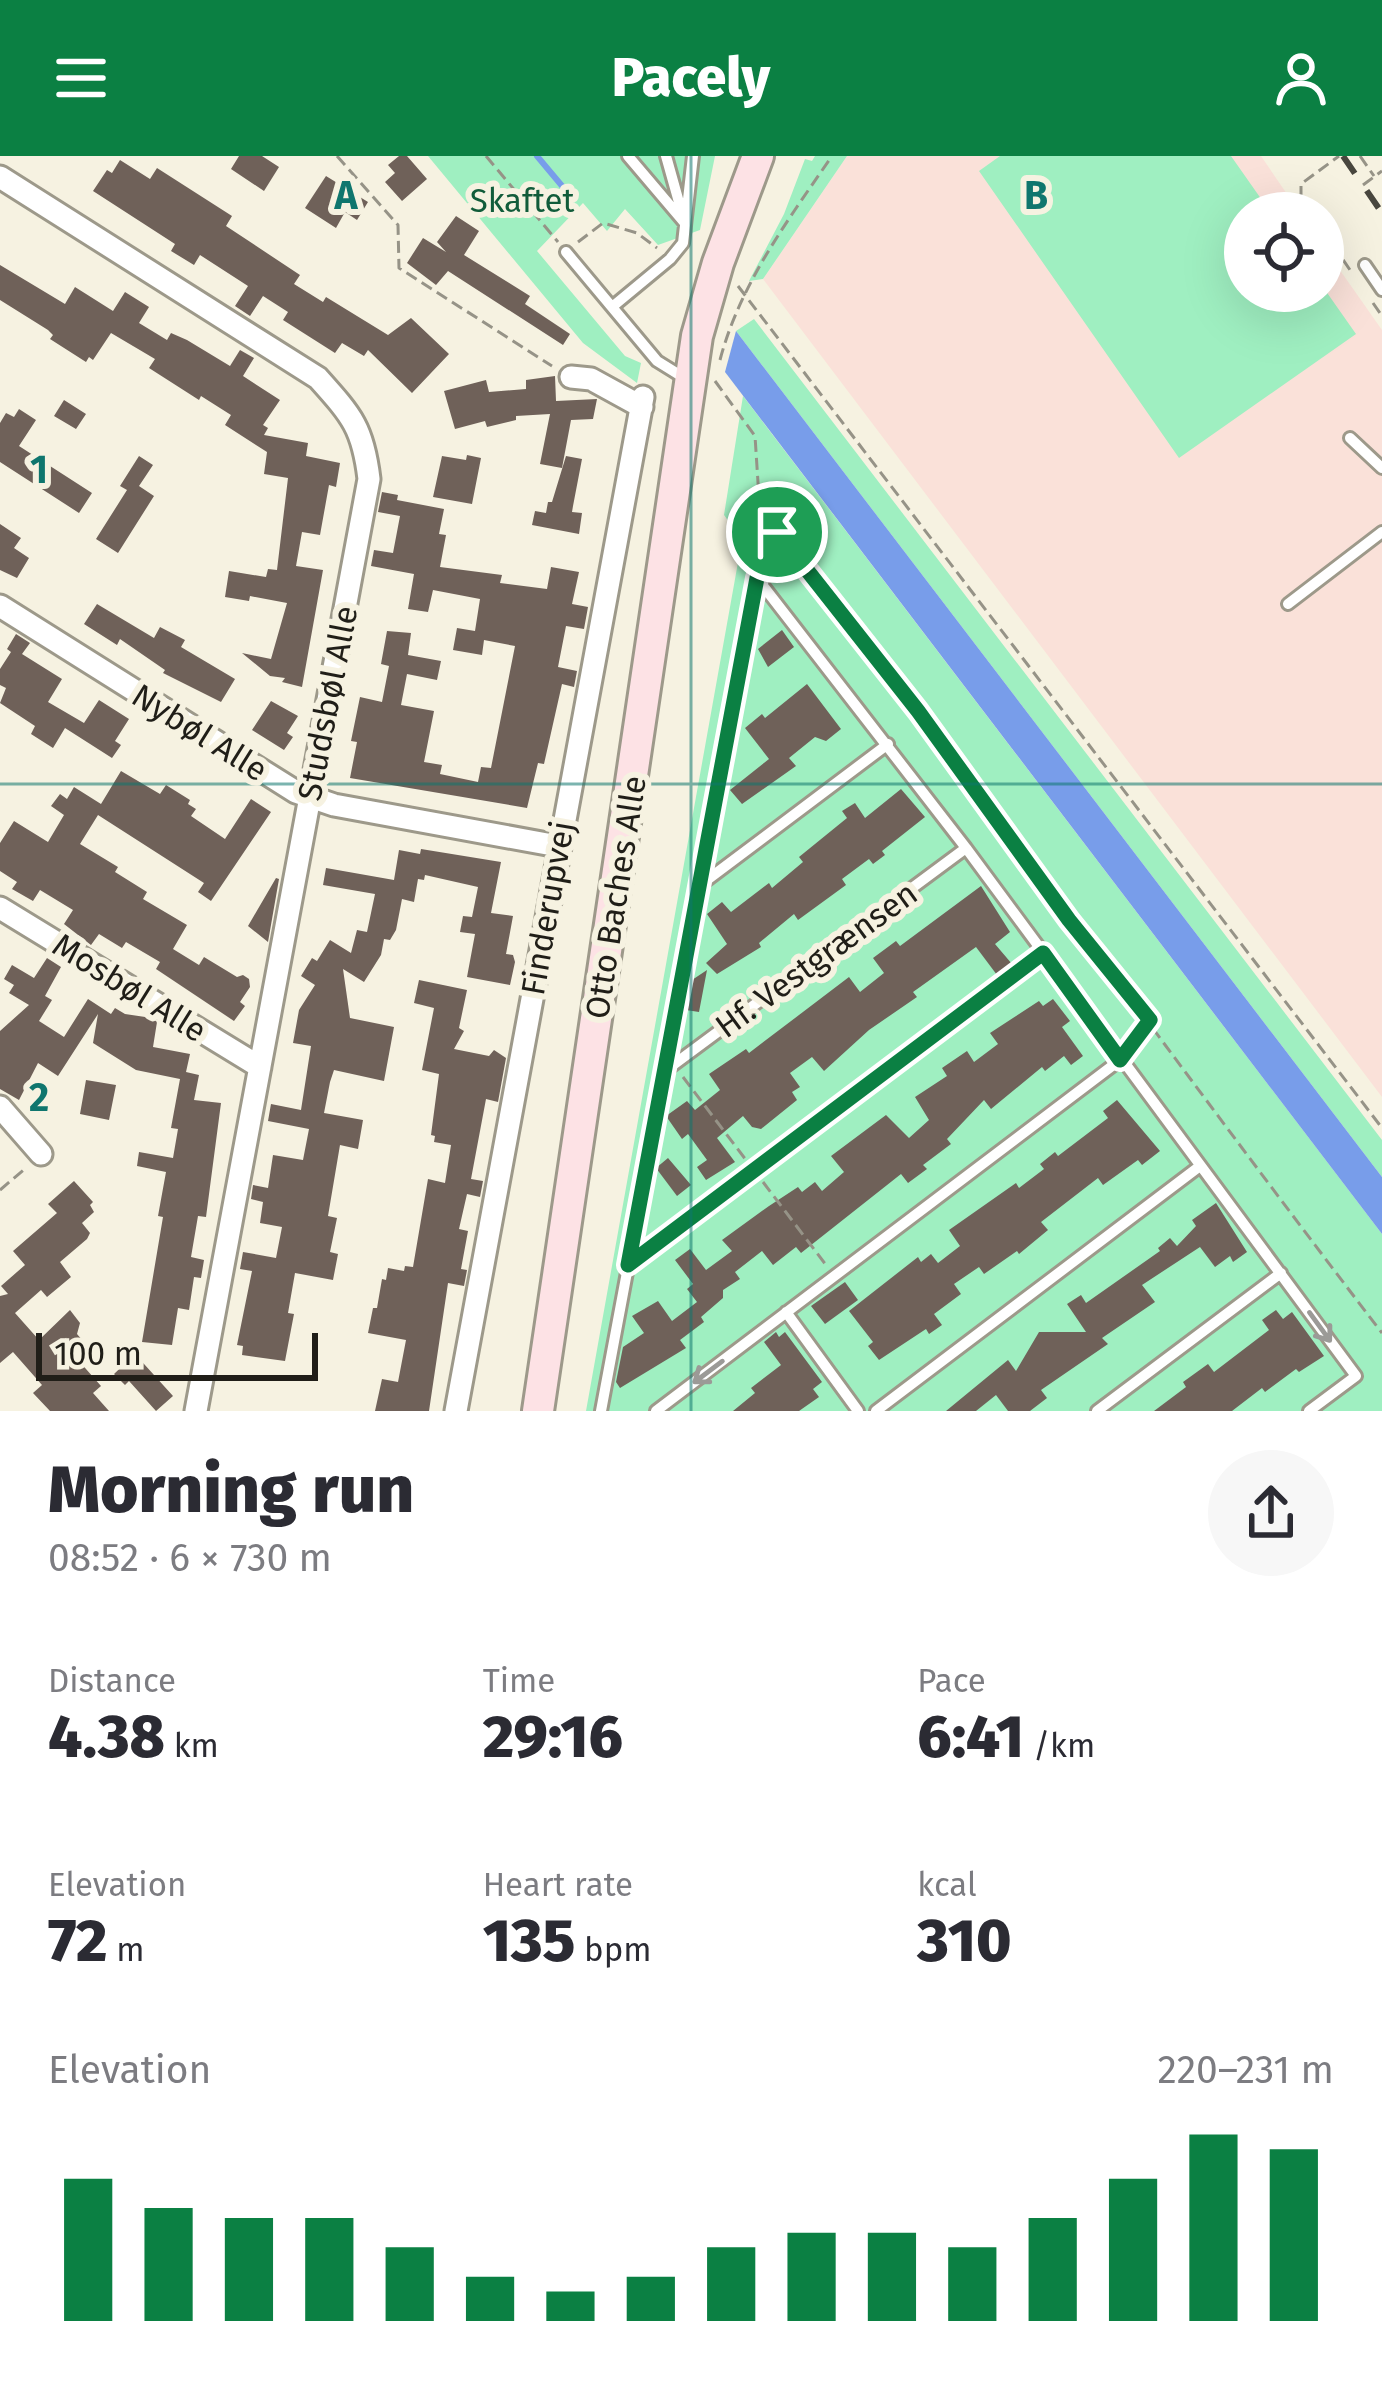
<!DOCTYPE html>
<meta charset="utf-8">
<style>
body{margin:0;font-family:"Fira Sans",sans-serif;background:#f7f7f7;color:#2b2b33;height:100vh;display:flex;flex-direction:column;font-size:45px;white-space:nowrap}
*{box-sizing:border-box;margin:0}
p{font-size:39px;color:#7c7c81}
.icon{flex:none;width:66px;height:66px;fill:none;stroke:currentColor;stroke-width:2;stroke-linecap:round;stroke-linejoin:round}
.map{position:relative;height:1255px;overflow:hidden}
.sheet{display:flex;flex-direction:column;background:#fff;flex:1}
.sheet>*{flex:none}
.controls{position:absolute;left:1224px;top:36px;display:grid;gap:24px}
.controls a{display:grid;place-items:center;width:120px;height:120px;border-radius:50%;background:#fff;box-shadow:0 12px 48px #0002;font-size:60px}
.scale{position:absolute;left:36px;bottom:30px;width:282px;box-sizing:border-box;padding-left:12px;border:6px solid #201e18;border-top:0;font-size:33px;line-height:42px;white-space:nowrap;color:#201e18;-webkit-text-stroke:9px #f6f2e1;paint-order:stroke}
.pin{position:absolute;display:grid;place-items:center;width:102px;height:102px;color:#fff;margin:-51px;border:6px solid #fff;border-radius:50%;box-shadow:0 3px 12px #0007}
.round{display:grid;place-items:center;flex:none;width:126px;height:126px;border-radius:63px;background:#f7f7f7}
.headline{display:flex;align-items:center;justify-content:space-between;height:204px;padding:0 48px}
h1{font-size:66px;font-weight:800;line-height:90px}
.metrics{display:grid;grid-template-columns:repeat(3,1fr);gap:18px;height:204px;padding:12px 48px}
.metrics div{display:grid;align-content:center}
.metrics b{font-size:60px;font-weight:800}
.metrics small{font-size:33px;font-weight:400}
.metrics p{font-size:33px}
.chart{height:336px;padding:24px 48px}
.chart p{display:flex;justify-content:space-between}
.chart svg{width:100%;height:216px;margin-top:12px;stroke:#0b8043;stroke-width:6}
header{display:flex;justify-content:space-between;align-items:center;height:156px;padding:0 48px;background:#0b8043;color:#fff;font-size:54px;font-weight:800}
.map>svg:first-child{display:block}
</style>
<header><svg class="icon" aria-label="menu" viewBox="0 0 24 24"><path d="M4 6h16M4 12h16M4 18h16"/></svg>Pacely<svg class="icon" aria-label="person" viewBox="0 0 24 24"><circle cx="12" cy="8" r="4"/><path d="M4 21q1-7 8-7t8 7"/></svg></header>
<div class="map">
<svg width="1382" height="1255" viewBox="0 0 1382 1255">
<rect width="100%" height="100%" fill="#f6f2e1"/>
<!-- industrial -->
<path fill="#fae1d9" d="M847,0H1261L1300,57H1245V135H1323V90L1382,174V941L763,123Z"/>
<!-- green -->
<path fill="#9fefc1" d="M428,0H715L700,74L658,89L625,53L607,75L583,47L537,95L625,200L641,207L637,227L583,187Z
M815,0H847L763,123L749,125L784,58L805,3L812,5Z
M1000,0H1231L1271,57H1245V135H1323V131L1356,178L1179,302L979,15Z
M754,163L1382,984V1021L736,175Z
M743,240L1382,1078V1255H586L742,384L724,359Z"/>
<!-- water -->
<path fill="#789dea" d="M736,175L1382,1021V1078L725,216Z"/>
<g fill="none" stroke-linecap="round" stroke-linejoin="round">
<!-- stream -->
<path stroke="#789dea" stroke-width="6" d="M537,0L573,43"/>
</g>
<!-- building -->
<path fill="#6f6159" d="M239,0H262L279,11L264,35L231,13Z
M399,0H407L427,23L402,45L385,26L395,17L388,9Z
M120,4L150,23L157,12L232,60L226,70L300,119L294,128L323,146L326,141L388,179L411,162L449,198L412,237L368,194L364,200L342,187L335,197L283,164L288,156L263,140L250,160L235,150L248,130L200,99L194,109L171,95L175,88L93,35L107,14L112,17Z
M326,20L368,46L357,64L345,56L336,72L305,52Z
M456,60L479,75L464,99L530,140L525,148L570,178L563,189L448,115L436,129L407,107L423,82L446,96L437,86Z
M0,109L65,148L75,131L113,155L125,136L149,151L139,167L167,184L171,177L187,184L230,210L240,194L254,202L243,220L280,244L263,269L268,272L264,279L308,287L306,300L340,307L336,331L329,329L320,379L302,376L296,410L323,414L302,531L282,526L285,522L270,520L242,497L271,503L287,447L250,440L249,445L225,441L229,415L266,421L268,413L277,414L288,322L264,318L267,296L225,269L231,259L201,240L199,244L149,212L155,203L111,177L93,204L89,201L86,206L50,183L53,179L48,174L0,144Z
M555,220L556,245L597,243L593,263L571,264L562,312L540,308L550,258L516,260V264L487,271L485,265L455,273L444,235L486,224L489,236L526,233V224Z
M64,244L86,258L76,273L54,260Z
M19,253L36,264L19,290L92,337L79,357L0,306V267L6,257L14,261Z
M467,299L481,302L472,348L433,341L442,300L466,304Z
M139,300L153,309L139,330L154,340L118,397L96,383L127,334L120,330Z
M566,300L582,303L573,350L572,356L582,357L579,378L532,369L535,355L546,357L548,346H552Z
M382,336L398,339L397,344L444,353L439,378L446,379L440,411L502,419L500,427L547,433L551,411L579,416L572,448L588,451L584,473L566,470L558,511L577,515L574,531L562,528L544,608L538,607L527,652L350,622L357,586L351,585L360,541L382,546L389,510L381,508L387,475L411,477L408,499L441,505L437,524L407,518L401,549L434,555L424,606L442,609L440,618L478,626L481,611L491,612L515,490L484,484L482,499L453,494L457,472L475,475L480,443L433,434L428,456L408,453L414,418L371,410L374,394L393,397L400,360L378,356Z
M0,368L21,382L14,392L29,402L17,422L0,414Z
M97,448L154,482L160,471L185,484L181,491L235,523L221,546L163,517L165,514L120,483L117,489L84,468Z
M782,474L794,491L768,511L758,493Z
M16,478L30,487L22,498L62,523L48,546L84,567L99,544L129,563L115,585L121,589L112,602L65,572L53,592L31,578L35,570L0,547L6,532L0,529V513L11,496L7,493Z
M807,528L841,573L826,585L815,581L789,602L796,610L742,648L730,634L769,603L745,572L762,558L765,562Z
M271,545L298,560L287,577L293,581L284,594L252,574Z
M121,615L160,638L166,629L190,644L188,648L196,653L191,660L225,683L251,643L271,656L211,745L198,736L204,727L98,659L80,688L118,711L115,716L147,736L143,743L187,769L173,793L199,809L204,801L237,821L243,819L249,823L250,831L240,846L245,850L234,865L156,813L160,806L126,786L122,792L99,778L91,789L64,768L73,754L40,734L33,745L12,733L17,726L0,715V687L14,665L48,686L64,659L51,650L60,638L67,643L74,631L101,648Z
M901,633L925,661L882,695L885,699L873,708L869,703L842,723L846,729L798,764L794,758L759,787L761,791L717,818L706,807L727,788L707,758L722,746L731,756L769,727L772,732L803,706L799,701L847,662L842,655L855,647L865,662Z
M421,693L501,706L491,757L513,760L506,798L513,799L515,806L510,829L467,821L475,778L460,776L463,760L472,761L478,731L425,719L424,724L418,723L414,746L402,743L396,774L390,784L384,783L381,799L364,826L343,813L350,862L394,871L384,925L334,914L330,926L324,957L363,964L358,993L340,989L328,1060L337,1062L330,1096L338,1098L333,1124L295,1117L288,1157L294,1158L285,1205L242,1199L243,1190L237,1189L252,1115L240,1113L243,1096L276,1102L282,1071L260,1067L263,1046L251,1043L253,1029L268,1032L273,999L303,1004L309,973L268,965L271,948L301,954L311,890L293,887L299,854L315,829L301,820L312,802L317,805L330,784L351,797L357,774L367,776L375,738L323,729L326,712L394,724L399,694L420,698Z
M276,722L279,723L268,786L248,770Z
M981,730L1010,776L995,788L1012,808L997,819L976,791L913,836L917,841L869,874L824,915L812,901L790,917L800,931L792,936L797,944L761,973L752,971L743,960L717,982L735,1006L706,1024L697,1011L707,1004L688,978L682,983L666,960L687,945L695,954L720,934L709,918L746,893L749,897L849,821L860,836L884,817L873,802L896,785L900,790Z
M47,802L61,811L45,840L52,844L39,865L64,881L88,843L111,858L115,852L125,858L152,862L157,866L153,891L190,898L186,916L199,919L194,944L221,947L206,1061L198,1060L191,1101L204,1104L201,1122L194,1121L189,1154L178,1152L172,1189L142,1186L163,1061L158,1060L166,1016L137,1010L139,996L173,1002L178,973L171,972L180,923L136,914L93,887L98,858L58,920L38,907L19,944L0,933V875L29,849L9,837L14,829L4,823L12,809L34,822Z
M707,814L699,856L686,854L692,824Z
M419,824L467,834L459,872L464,875L454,893L489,900L494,894L506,902L498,946L486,943L471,1023L483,1025L480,1041L467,1038L459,1073L468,1075L461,1113L467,1114L464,1130L448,1127L429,1255H375L382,1223L398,1226L406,1184L368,1177L373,1152H377L382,1123L386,1124L388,1112L404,1115L405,1110L413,1111L428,1023L445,1027L451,989L434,986L435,980L431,979L439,918L422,914L434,852L414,847Z
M1053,843L1070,865L1062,871L1083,900L1071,909L1064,900L1045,915L1042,911L991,953L984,944L947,983L951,988L923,1009L927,1013L908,1027L901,1018L801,1097L796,1091L773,1109L762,1095L735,1116L740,1123L723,1134V1142L701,1161L704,1166L680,1184L686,1192L620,1232L616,1226L623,1191L644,1177L632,1160L658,1145L672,1165L697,1146L687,1133L693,1128L675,1104L690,1093L706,1114L732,1095L722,1084L769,1050L798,1031L802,1036L815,1026L822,1035L844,1016L831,1000L886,959L909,982L929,964L915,941L947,920L942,912L967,895L974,906L998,888L990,877L1039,845L1043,850Z
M86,924L116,929L109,964L80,958Z
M1117,944L1160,995L1142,1009L1138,1004L1103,1029L1098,1022L1041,1066L1048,1074L1019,1098L1017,1095L984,1118L979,1111L954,1128L961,1138L934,1158L942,1169L929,1178L926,1173L879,1204L868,1190L873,1186L849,1155L918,1101L921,1106L931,1098L938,1107L960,1090L949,1074L1016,1027L1019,1032L1044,1013L1040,1008L1055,996L1058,1000L1108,962L1103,955Z
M668,1002L691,1029L677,1040L656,1012Z
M74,1025L93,1046L90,1049L94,1056L82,1067L90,1077L87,1083L60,1106L71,1121L47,1141L41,1134L15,1157L39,1184L70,1154L80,1167L77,1178L83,1185L71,1196L101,1230L93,1237L109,1255H50L33,1237L42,1229L13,1196L0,1207V1140L8,1138L1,1130L25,1109L13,1095L57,1057L48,1048Z
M1216,1047L1247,1096L1233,1106L1230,1100L1215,1111L1200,1091L1142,1129L1155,1146L1102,1182L1108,1188L1041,1234L1047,1242L1030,1255H1008L996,1239L976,1255H946L1008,1204L1016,1215L1039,1176H1086L1067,1148L1081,1139L1086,1147L1160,1095L1158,1092L1170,1082L1177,1090L1196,1070L1192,1064Z
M845,1126L858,1144L825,1168L811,1150Z
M1276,1154L1283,1163L1292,1156L1324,1200L1299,1216L1296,1213L1265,1236L1262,1232L1232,1255H1154L1186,1231L1183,1226L1208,1208L1214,1216L1269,1174L1262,1164Z
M776,1176L779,1181L785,1176L822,1226L813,1233L819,1241L799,1255H733L755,1237L751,1232L781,1209L764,1186Z
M135,1198L173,1240L156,1255L129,1225L125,1229L114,1218Z"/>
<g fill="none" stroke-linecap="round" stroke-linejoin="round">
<defs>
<path id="lane" d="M628,0L684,66
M666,0L682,57
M566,96L657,205L686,223
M1365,109L1382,134
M612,151L670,103L683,87L693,0
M1350,282L1382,312
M1288,448L1382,376
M699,730L888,588
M665,915L966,692
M628,1109L1043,797
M786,1156L858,1255
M601,1255L757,422L966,692L1356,1220L1309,1255
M656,1255L1120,904
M876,1255L1200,1010
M1097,1255L1281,1117"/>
<path id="street" d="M0,21L318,222C352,260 363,272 369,323L196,1255
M571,221L591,223L642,251
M0,450L296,636L334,649L558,690
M0,752L260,911
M0,951L41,998
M456,1255L643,241"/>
<path id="secondary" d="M538,1255L697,180L718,107L758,0"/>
</defs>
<!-- lane casing -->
<use href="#lane" stroke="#9d998a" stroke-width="16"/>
<!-- street casing -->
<use href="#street" stroke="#9d998a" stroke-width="27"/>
<!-- secondary casing -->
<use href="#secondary" stroke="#9d998a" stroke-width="36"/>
<!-- path -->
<path stroke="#969387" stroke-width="3" stroke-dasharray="12 6" stroke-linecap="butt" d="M337,0L398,69L399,112L552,210
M486,0L558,86
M1360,0L1374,20
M1363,29L1382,15
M1311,57L1301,42V28L1339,0
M1323,74L1350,114
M578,86L603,67L637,77L657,92
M738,130L1382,972
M1373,147L1382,160
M720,204C740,128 788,64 832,0
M715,225L755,280L759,342L774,362L777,376C984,639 1178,911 1382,1177
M761,406L776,377
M1128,890L1149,865
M683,921L746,1004
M763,1026L826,1109
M0,1034L27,1011"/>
<!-- lane -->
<use href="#lane" stroke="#fff" stroke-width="10"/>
<!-- street -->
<use href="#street" stroke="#fff" stroke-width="21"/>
<!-- secondary -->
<use href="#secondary" stroke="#fde2e5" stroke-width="30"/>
<!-- rail -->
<path stroke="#48463e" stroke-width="6" stroke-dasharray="21 21" stroke-linecap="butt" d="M1343,0L1382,57"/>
</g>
<!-- one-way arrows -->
<defs><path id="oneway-shaft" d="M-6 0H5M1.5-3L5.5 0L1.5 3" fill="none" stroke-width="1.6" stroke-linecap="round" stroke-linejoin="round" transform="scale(3)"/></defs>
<g stroke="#9b9a97">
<use href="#oneway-shaft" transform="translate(1320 1171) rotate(54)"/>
<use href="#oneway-shaft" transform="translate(708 1216) rotate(143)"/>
</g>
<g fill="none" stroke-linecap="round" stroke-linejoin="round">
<defs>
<path id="route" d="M777,376L918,555L1069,764L1150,864L1120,904L1043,797L628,1109L757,422Z"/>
</defs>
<!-- route casing -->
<use href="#route" stroke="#fff" stroke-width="24"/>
<!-- route -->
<use href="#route" stroke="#0b8043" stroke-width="15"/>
</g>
<!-- grid -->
<path fill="none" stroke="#0f766e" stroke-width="3" stroke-opacity="0.55" d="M691,0V1255M0,628H1382"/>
<g text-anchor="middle" stroke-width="12" stroke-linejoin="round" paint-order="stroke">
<!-- park labels -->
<g font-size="33" fill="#115c3a" stroke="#f6f2e1">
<text x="522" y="56">Skaftet</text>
</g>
<!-- street labels -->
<g font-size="33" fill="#201e18" stroke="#f6f2e1">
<text transform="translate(327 547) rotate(-79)" y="12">Studsbøl Alle</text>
<text transform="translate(200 576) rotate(32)" y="12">Nybøl Alle</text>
<text transform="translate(615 741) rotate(-81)" y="12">Otto Baches Alle</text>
<text transform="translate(547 752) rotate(-80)" y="12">Finderupvej</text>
<text transform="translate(816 803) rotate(-36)" y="12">Hf. Vestgrænsen</text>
<text transform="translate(130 831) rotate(32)" y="12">Mosbøl Alle</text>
</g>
</g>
<g font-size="39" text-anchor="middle" font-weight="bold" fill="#0f766e" stroke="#f6f2e1" stroke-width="12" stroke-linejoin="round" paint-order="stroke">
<text x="346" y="53">A</text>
<text x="1036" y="53">B</text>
<text x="39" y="327">1</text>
<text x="39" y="955">2</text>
</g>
</svg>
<div class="controls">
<a><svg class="icon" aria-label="locate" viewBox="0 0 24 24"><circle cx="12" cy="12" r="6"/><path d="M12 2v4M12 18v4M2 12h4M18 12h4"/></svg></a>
</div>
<div class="scale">100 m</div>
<div class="pin" style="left:777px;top:376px;background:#1e9e55"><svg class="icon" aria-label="arrive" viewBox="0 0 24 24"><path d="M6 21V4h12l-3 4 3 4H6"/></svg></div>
</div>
<section class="sheet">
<div class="headline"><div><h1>Morning run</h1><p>08:52 · 6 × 730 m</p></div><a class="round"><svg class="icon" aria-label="share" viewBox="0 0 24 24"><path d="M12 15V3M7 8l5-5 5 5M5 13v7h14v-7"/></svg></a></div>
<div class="metrics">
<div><p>Distance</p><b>4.38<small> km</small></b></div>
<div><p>Time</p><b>29:16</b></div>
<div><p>Pace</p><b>6:41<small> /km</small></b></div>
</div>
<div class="metrics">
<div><p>Elevation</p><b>72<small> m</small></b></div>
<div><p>Heart rate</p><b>135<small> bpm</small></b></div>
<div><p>kcal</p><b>310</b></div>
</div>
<div class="chart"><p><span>Elevation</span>220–231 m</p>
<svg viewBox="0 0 160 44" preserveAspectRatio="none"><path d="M5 44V15M15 44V21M25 44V23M35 44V23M45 44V29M55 44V35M65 44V38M75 44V35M85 44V29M95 44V26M105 44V26M115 44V29M125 44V23M135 44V15M145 44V6M155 44V9"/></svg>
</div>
</section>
